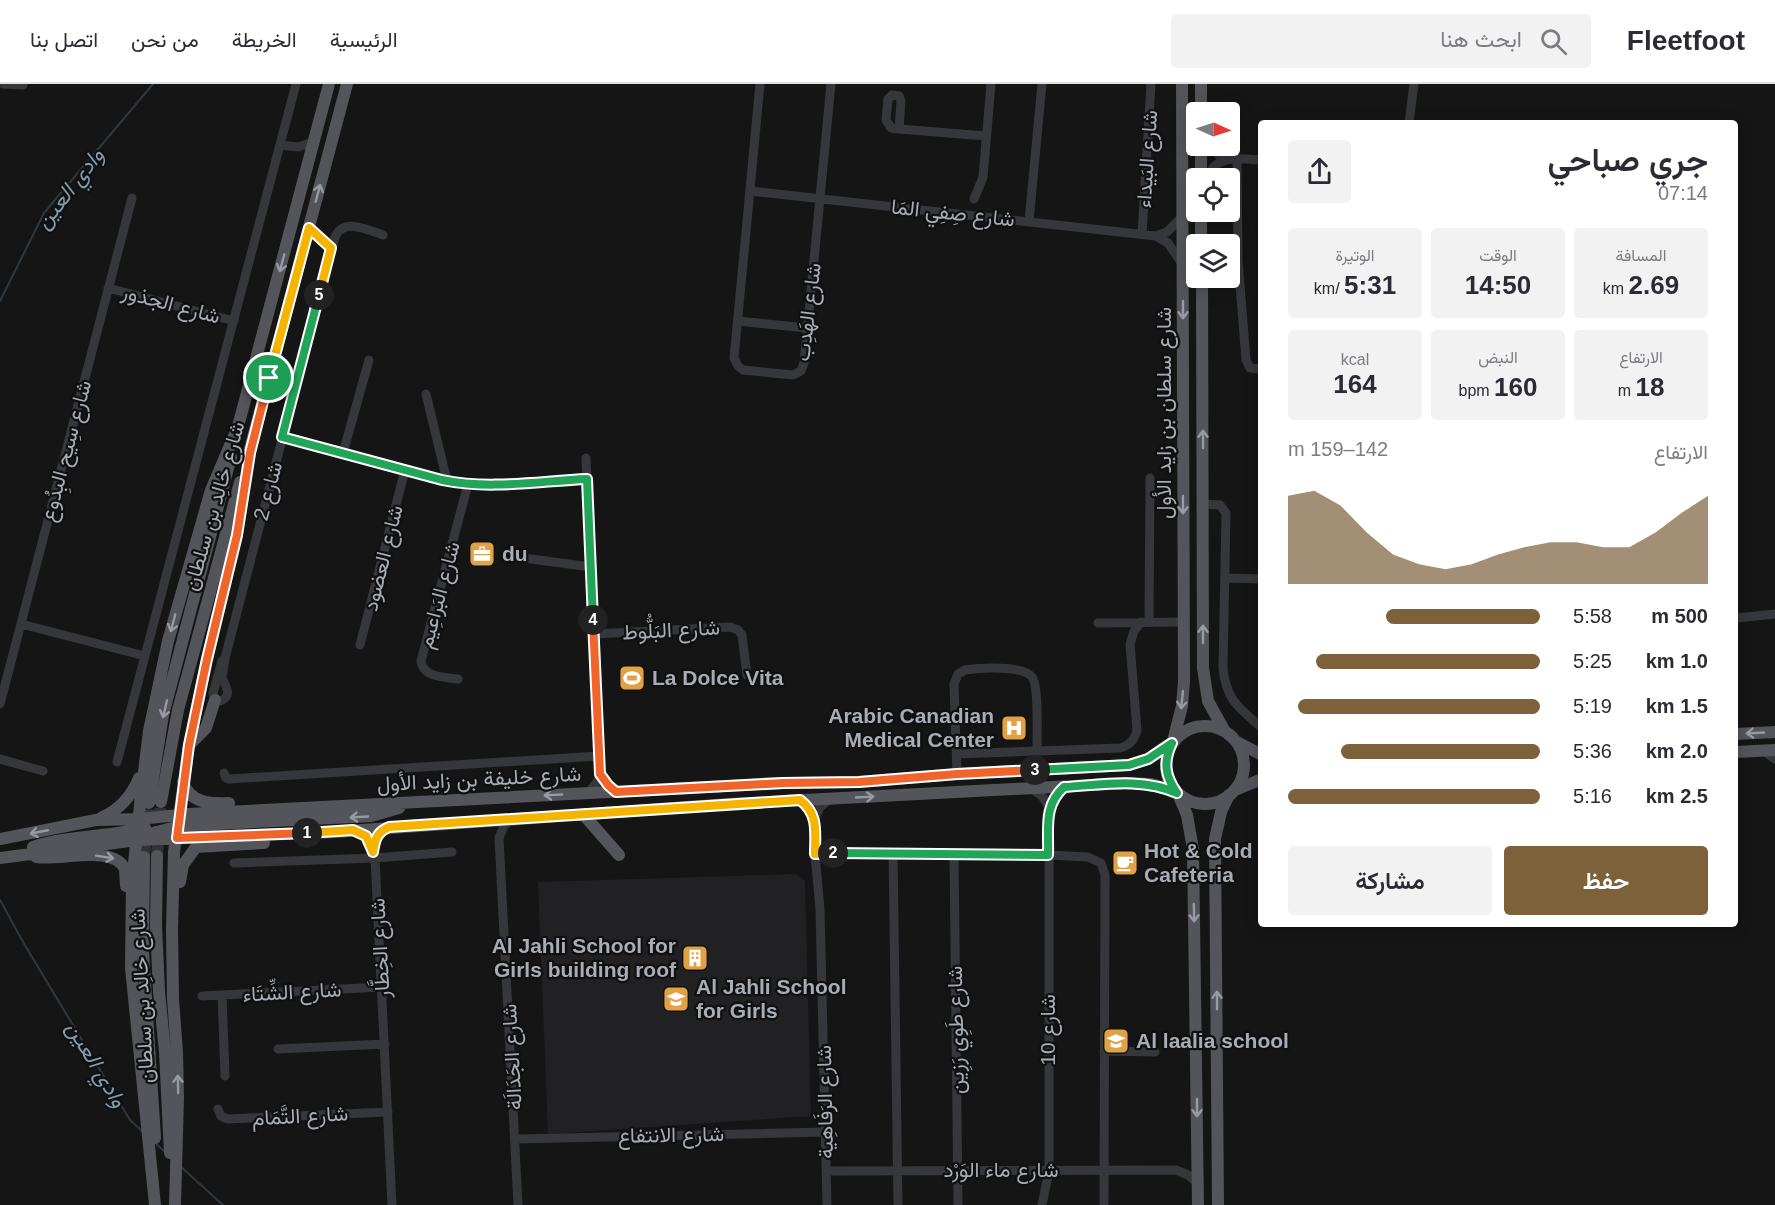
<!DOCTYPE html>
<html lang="ar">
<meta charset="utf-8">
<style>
body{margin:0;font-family:Helvetica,Vazirmatn,sans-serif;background:#f2f2f3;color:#2b2b33;direction:rtl;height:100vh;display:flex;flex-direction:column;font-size:22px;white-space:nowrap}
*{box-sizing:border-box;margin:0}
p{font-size:20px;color:#7c7c81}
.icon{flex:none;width:33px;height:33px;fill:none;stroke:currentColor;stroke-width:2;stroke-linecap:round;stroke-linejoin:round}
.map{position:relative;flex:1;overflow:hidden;direction:ltr}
.sheet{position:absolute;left:1258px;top:36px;width:480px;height:807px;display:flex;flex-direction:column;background:#fff;border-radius:6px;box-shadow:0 3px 15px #0003;direction:rtl}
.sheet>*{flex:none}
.needle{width:39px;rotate:93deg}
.tools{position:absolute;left:1186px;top:18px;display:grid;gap:12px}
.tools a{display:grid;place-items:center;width:54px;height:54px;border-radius:6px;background:#fff;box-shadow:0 3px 15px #0003;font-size:30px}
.pin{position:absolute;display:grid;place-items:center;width:51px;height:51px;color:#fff;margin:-26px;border:3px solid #fff;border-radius:50%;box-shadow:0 2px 6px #0007}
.km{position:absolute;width:30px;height:30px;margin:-15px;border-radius:50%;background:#222;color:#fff;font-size:16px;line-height:30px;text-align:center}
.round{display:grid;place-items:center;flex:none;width:63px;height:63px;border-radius:6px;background:#f2f2f3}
.overview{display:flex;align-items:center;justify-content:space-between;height:102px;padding:0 30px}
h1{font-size:33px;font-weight:600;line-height:45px}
.metrics{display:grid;grid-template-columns:repeat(3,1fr);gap:9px;height:102px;padding:6px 30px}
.metrics div{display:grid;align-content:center;border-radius:6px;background:#f2f2f3;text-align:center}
.metrics b{font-size:26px;font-weight:600}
.metrics small{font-size:16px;font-weight:400}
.metrics p{font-size:16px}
.chart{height:168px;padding:12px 30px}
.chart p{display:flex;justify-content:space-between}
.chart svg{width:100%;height:108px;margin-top:6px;fill:#7c613b;opacity:.7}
.action{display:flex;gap:12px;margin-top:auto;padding:12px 30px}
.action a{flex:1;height:69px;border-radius:6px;background:#7c613b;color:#fff;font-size:24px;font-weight:600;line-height:69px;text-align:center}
.action a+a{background:#f2f2f3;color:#2b2b33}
ul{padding:0 30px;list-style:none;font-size:20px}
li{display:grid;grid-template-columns:96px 72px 1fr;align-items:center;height:45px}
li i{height:15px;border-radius:8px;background:#7c613b}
header{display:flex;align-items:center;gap:36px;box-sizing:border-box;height:84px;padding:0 30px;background:#fff;border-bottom:2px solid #e1e1e2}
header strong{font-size:28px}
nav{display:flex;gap:33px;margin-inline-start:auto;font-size:21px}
.search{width:420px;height:54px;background:#f2f2f3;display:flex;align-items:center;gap:15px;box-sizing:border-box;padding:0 21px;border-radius:6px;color:#7c7c81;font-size:22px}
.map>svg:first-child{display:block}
</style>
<header>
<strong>Fleetfoot</strong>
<div class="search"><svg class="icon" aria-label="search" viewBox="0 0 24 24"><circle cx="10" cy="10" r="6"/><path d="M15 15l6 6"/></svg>ابحث هنا</div>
<nav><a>الرئيسية</a><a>الخريطة</a><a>من نحن</a><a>اتصل بنا</a></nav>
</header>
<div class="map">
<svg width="1775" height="1121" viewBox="0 0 1775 1121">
<rect width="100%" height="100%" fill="#151516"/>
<!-- built -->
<path fill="#212123" d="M797,790L805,797L811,1032L548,1050L538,798Z"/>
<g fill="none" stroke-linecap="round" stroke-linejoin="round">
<!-- stream -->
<path stroke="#2f383e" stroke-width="2" d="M0,217L44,129L153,0
M0,816L23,858L130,1036L143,1048
M154,1058L165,1068
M180,1082L223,1121"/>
<!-- major-tunnel -->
<path stroke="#323336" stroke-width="12" stroke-dasharray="12 6" stroke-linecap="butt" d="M157,772L161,718
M144,773L149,719"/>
<!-- minor -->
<path stroke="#36373b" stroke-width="9" d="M3,0L23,1
M760,0L734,274L738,282L743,286L793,291L801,287L804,279L831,0
M1409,39L1414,0
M899,45L901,17L899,12L892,11L888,15L886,36L891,44L899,45L986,52
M280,61L298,63L313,58
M1211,62L1219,71L1228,75
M1237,75L1238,176L1246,276L1250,284L1262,285
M1208,94C1215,69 1241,75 1262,76
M750,107L1156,152L1168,159L1183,181
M974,115L983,93L991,0
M1029,137L1042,0
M1142,150L1151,0
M1156,152L1167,148L1183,132
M108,204L234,237
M738,237L807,244
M426,310L447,397
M282,353L442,396C490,405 539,397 587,395
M343,369L369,276
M586,374L600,690L597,698L588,709
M1203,420L1220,421L1226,429L1223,584C1226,616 1239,624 1262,644
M516,473L591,483
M1225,494L1262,495
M1736,534L1775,530
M1149,538L1150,394
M1098,539L1184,538
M21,540L145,572
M594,550L730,543L738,546L742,551L747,591
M360,561L405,386
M225,574L222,577L213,609L215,616L220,617C233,612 226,603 222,594L225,574L335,153C344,133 367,146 383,151
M458,595C445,593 423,594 421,577L468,400
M0,620L132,114
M1764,667L1775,675
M957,670L1120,664C1130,661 1135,656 1137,646L1130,560L1134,547L1141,538
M0,675L43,687
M117,678L296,0
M224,689L226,694L229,695L599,672
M957,690L954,600L958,590L965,586C979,584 1024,581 1032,593C1039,602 1037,652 1037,667
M1031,704L1042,712L1049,723V1087L1042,1121
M1049,723L1055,712L1064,703
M511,735L504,742L499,754L518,1121
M357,747L368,754L375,774L392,1121
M893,769L898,1121
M815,770L893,769L1048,771L1088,773L1101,779L1105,791L1104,1121
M954,770L958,1121
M234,779L375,774L452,768
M222,911L225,992
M202,912L382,903
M278,965L385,960
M1104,967L1155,968
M218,1025L221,1032L227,1035L388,1028
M516,1055L825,1048
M826,1087L1176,1086L1188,1091L1197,1099
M827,1121L820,825L815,770V735L820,723L829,716"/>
<!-- major -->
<path stroke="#53555a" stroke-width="12" d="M1201,0V28
M1201,62V94
M1201,128V160
M309,144L331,164
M1202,194L1203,584L1208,617L1224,646
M236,350L329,0
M247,376L347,0
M1166 681a39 39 0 1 1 78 0a39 39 0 1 1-78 0Z
M1736,650L1775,648
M1173,657L1182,622L1184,597L1182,0
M1237,658L1262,671
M189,661L206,644L215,616
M1736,668L1775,666
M183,698C189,719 211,720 229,719
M1235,706L1262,695
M1178,710L1187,731L1193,765L1198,1121
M161,718L178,626L240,398
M149,719L163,631L231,373
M583,730L619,771
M101,734C120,725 131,713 139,694
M146,751L179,742L371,732L399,724
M0,755L96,736L139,735L188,730L783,699L859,698L957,690L1129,681L1148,675L1171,659
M33,763C69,751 108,753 145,744
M157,772L156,842L159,907L165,968L170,1069
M36,773C60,777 113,760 125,785L126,802
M144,773L143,868L155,1054
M0,774L137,756L334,748L730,720L1128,699L1151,700L1177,709
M180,798L183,781L196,763L264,759
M155,1121L131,884L132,799L140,720L149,647L168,557L211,406L237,345
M175,1121L178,1014L177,968L173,915L172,844L174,768L189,661L207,575L237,451L250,369
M1218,1121L1215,755L1221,728L1229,711"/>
</g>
<!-- one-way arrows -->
<defs><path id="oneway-shaft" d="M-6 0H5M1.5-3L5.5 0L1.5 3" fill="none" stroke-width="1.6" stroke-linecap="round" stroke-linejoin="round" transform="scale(1.5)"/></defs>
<g stroke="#979ba3">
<use href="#oneway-shaft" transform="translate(318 109) rotate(-75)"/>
<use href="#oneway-shaft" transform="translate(282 179) rotate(105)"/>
<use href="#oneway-shaft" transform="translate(1183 226) rotate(90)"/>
<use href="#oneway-shaft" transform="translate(1203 355) rotate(-90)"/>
<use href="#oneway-shaft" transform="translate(1183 421) rotate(90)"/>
<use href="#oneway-shaft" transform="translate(173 539) rotate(105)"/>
<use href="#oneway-shaft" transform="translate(1203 550) rotate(-90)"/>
<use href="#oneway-shaft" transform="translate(1182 616) rotate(96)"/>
<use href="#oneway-shaft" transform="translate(165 625) rotate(103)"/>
<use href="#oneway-shaft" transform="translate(1755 649) rotate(177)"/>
<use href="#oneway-shaft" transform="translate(553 711) rotate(177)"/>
<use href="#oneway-shaft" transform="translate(865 713) rotate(-3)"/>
<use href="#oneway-shaft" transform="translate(359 733) rotate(177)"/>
<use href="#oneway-shaft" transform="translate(39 748) rotate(169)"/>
<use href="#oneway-shaft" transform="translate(105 773) rotate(9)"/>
<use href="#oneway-shaft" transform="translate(1194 829) rotate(89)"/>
<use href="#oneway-shaft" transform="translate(1217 916) rotate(-90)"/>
<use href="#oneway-shaft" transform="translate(178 1000) rotate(-91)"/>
<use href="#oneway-shaft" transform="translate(1197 1024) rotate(90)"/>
</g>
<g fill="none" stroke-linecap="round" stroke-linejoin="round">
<defs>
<path id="split-1" d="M269,294L250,369L237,451L207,575L189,661L177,754L307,749"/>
<path id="split-2" d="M307,749L353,746L366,752L373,768C375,755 377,748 389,743L800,716C819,730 815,749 815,770L833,769"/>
<path id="split-3" d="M833,769L1048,771C1049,745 1043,722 1064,703C1101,701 1141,693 1177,709C1165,692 1163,678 1172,659L1148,675L1129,681L1035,686"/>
<path id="split-4" d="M593,536L600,690L608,701L616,708L783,699L859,698L957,690L1035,686"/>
<path id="split-5" d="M319,211L282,353L442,396C490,406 539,397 587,395L593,536"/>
<path id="split-6" d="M269,294L309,144L331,164L319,211"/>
</defs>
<!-- split-1 casing -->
<use href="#split-1" stroke="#fff" stroke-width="12"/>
<!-- split-2 casing -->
<use href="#split-2" stroke="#fff" stroke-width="12"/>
<!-- split-3 casing -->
<use href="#split-3" stroke="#fff" stroke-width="12"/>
<!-- split-4 casing -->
<use href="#split-4" stroke="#fff" stroke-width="12"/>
<!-- split-5 casing -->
<use href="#split-5" stroke="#fff" stroke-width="12"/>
<!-- split-6 casing -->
<use href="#split-6" stroke="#fff" stroke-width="12"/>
<!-- split-1 -->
<use href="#split-1" stroke="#f0652b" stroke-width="8"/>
<!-- split-2 -->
<use href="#split-2" stroke="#f5b400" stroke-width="8"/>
<!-- split-3 -->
<use href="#split-3" stroke="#22a559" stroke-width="8"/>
<!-- split-4 -->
<use href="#split-4" stroke="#f0652b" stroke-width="8"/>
<!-- split-5 -->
<use href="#split-5" stroke="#22a559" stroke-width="8"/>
<!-- split-6 -->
<use href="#split-6" stroke="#f5b400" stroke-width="8"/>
</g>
<!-- icons -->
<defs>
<symbol id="office-square" viewBox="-11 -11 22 22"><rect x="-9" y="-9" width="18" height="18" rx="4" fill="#e0a244" stroke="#101011"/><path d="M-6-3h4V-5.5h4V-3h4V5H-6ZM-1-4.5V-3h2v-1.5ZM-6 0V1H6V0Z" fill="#fff"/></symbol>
<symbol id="stadium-square" viewBox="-11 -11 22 22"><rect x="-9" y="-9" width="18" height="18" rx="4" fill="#e0a244" stroke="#101011"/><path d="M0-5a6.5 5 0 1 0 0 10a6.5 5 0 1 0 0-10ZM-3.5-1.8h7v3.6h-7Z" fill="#fff"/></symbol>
<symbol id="hospital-square" viewBox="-11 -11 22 22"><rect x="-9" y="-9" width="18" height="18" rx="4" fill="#e0a244" stroke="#101011"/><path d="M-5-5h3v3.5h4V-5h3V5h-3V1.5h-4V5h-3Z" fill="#fff"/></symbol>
<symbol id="cafe-square" viewBox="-11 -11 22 22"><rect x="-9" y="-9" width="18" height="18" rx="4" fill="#e0a244" stroke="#101011"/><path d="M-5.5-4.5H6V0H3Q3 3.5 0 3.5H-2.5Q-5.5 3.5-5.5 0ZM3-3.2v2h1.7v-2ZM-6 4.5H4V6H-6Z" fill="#fff"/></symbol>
<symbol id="building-square" viewBox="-11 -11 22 22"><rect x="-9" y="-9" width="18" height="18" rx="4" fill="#e0a244" stroke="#101011"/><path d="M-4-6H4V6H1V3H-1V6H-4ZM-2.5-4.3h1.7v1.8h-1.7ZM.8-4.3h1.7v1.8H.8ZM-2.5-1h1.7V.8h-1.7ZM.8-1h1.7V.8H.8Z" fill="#fff"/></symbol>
<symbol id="school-square" viewBox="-11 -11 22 22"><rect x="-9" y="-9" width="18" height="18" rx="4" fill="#e0a244" stroke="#101011"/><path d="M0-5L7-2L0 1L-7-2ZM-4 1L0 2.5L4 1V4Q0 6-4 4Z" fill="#fff"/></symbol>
</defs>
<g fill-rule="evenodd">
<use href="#office-square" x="467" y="455" width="30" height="30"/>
<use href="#stadium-square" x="617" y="579" width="30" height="30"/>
<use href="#hospital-square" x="999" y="629" width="30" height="30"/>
<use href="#cafe-square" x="1110" y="764" width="30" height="30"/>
<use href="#building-square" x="680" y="859" width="30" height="30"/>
<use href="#school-square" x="661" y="900" width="30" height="30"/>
<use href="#school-square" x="1101" y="942" width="30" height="30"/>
</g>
<g text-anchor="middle" stroke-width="4.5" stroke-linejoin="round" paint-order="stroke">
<!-- street labels -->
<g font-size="21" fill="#a8adb5" stroke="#101011">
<text transform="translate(1147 75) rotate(-86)" y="7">شارع البَيداء</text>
<text transform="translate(953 129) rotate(6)" y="7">شارع صِفِي المَا</text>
<text transform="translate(171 220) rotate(15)" y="7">شارع الجذور</text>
<text transform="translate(808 228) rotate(-83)" y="7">شارع الهَدِب</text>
<text transform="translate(1164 329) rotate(-90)" y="7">شارع سلطان بن زايد الأول</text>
<text transform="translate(66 367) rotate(-75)" y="7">شارع سِيح البِدُوع</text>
<text transform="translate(268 407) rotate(-75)" y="7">شارع 2</text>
<text transform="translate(214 422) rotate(-74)" y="7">شارع خالِد بن سلطان</text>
<text transform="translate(383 474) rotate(-76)" y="7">شارع العضود</text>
<text transform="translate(439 511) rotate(-75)" y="7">شارع البَراعِيم</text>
<text transform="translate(671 546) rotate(-3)" y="7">شارع البَلُّوط</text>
<text transform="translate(479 695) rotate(-3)" y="7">شارع خليفة بن زايد الأول</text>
<text transform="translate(380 864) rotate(-93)" y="7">شارع الخِطَّار</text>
<text transform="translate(292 908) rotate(-3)" y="7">شارع الشِّتَاء</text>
<text transform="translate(142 912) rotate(-93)" y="7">شارع خالِد بن سلطان</text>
<text transform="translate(956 946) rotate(-91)" y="7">شارع طَوِي رَزِين</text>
<text transform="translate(1048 946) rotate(-90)" y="7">شارع 10</text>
<text transform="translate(512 973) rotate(-93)" y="7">شارع الجَدَالَة</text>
<text transform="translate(825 1018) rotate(-91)" y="7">شارع الرَفَاهِية</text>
<text transform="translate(300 1032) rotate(-3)" y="7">شارع التَّمَام</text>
<text transform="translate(671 1051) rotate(-1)" y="7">شارع الانتفاع</text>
<text x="1001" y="1093">شارع ماء الوَرْد</text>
</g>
<!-- poi labels -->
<g font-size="21" font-weight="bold" fill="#a8adb5" stroke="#101011" text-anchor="start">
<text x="502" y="477">du</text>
<text x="652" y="601">La Dolce Vita</text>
<text x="994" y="639" text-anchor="end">Arabic Canadian<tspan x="994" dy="24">Medical Center</tspan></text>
<text x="1144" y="774">Hot &amp; Cold<tspan x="1144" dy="24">Cafeteria</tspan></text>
<text x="676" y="869" text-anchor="end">Al Jahli School for<tspan x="676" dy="24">Girls building roof</tspan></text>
<text x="696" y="910">Al Jahli School<tspan x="696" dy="24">for Girls</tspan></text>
<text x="1136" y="964">Al laalia school</text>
</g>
<!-- water labels -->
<g font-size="22" font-style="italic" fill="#829bad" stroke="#101011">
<text transform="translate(69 104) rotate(-52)" y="8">وادي العين</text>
<text transform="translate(97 980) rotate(59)" y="8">وادي العين</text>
</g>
</g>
</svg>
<div class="tools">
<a><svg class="needle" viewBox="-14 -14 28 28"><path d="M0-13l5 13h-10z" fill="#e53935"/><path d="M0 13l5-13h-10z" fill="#7c7c81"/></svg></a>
<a><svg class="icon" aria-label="locate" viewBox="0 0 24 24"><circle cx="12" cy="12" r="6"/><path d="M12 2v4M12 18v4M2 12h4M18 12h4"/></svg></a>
<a><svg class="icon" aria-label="layers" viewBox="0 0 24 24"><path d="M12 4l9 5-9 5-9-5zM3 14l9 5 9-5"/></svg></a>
</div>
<div class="pin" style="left:269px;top:294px;background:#1e9e55"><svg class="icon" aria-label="arrive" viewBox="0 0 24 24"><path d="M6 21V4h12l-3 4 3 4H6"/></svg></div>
<b class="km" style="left:307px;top:749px">1</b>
<b class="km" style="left:833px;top:769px">2</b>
<b class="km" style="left:1035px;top:686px">3</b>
<b class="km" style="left:593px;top:536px">4</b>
<b class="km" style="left:319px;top:211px">5</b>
<section class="sheet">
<div class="overview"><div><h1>جري صباحي</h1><p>07:14</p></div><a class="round"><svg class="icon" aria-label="share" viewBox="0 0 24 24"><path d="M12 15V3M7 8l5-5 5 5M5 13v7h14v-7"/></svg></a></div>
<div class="metrics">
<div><p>المسافة</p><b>2.69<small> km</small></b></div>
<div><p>الوقت</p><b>14:50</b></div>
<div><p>الوتيرة</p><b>5:31<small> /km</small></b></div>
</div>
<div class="metrics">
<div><p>الارتفاع</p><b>18<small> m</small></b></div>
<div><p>النبض</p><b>160<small> bpm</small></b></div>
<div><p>kcal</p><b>164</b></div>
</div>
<div class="chart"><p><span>الارتفاع</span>142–159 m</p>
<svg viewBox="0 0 160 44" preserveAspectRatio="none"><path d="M0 44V8L10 6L20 12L30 23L40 32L50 36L60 38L70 36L80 32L90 29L100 27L110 27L120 29L130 29L140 23L150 15L160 8V44z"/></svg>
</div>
<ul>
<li><b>500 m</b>5:58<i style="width:61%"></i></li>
<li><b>1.0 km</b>5:25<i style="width:89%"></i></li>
<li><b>1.5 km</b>5:19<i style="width:96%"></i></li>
<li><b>2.0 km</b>5:36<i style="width:79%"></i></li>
<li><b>2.5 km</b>5:16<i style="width:100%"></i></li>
</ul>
<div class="action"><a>حفظ</a><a>مشاركة</a></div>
</section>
</div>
